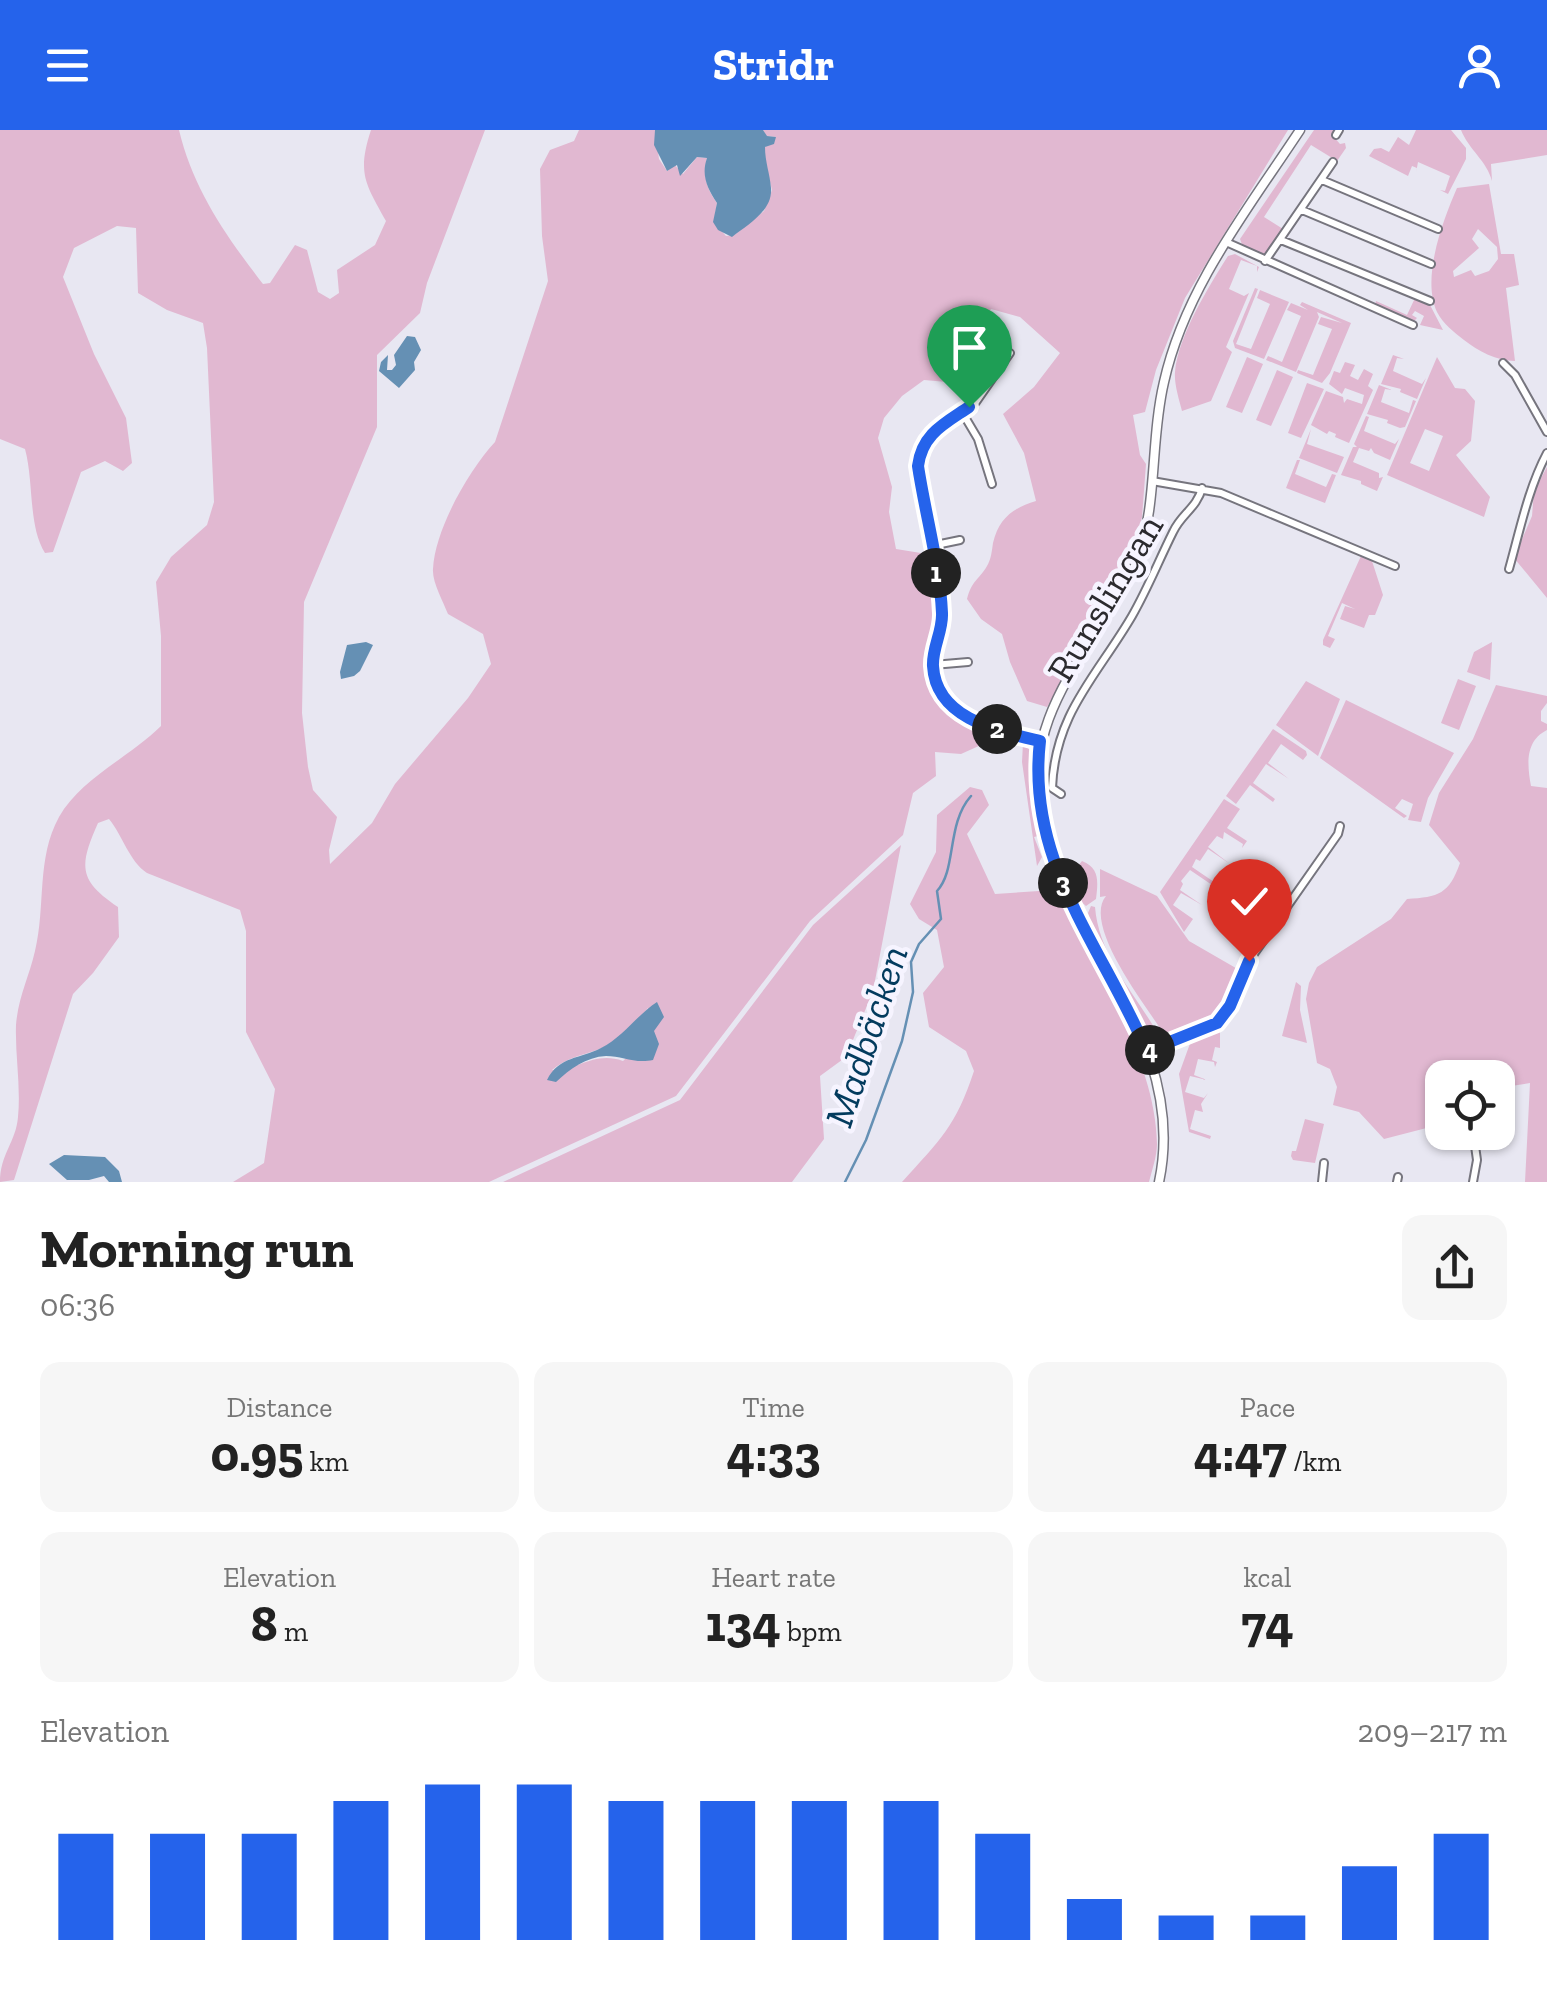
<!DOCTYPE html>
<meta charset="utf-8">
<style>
body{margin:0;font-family:"Zilla Slab",serif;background:#f6f6f6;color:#222;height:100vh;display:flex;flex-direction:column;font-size:38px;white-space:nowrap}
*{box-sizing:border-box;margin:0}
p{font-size:32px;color:#767676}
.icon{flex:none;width:55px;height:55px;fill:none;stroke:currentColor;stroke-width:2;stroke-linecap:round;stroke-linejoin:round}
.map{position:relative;height:1052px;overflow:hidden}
.panel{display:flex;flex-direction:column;background:#fff;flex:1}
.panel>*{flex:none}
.buttons{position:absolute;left:1425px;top:930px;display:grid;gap:20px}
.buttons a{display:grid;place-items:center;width:90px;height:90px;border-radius:20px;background:#fff;box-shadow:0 2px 8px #0004;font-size:50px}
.pin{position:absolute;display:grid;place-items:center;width:85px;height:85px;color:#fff;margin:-102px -42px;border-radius:50% 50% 50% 0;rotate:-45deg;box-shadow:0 0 10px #0007}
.pin .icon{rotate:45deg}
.km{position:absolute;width:50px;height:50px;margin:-25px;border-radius:50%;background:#222;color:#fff;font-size:28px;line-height:50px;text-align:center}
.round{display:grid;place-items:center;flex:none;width:105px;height:105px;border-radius:20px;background:#f6f6f6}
.headline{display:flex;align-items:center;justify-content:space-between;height:170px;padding:0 40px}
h1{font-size:55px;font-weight:700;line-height:75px}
.metrics{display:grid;grid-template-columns:repeat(3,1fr);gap:15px;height:170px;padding:10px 40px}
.metrics div{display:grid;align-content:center;border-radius:20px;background:#f6f6f6;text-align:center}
.metrics b{font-size:50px;font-weight:700}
.metrics small{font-size:28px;font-weight:400}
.metrics p{font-size:28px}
.chart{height:280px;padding:20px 40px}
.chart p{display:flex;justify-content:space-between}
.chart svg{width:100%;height:180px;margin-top:10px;stroke:#2563eb;stroke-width:6}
header{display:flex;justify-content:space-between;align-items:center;height:130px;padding:0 40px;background:#2563eb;color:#fff;font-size:45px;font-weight:700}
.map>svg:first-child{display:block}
</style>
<header><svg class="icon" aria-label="menu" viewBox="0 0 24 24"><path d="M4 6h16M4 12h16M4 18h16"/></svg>Stridr<svg class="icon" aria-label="person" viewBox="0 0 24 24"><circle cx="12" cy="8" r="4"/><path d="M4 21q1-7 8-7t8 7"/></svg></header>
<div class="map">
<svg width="1547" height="1052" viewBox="0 0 1547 1052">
<rect width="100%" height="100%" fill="#e8e7f2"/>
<!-- green -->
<path fill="#e1b8d1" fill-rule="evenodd" d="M0,0H179C193,59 226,106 263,154L270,153L295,115L307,120L318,162L330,169L339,163L337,140L375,115L386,91C365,53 357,43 371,0H485L427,153L420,183L377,225V297L304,472L302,583L308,637L313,660L337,687L329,720L330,734L372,693L395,654L468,568L491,534L483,504L448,484C443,471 432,452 433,439C435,399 469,340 495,312L548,151L542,106L540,39L550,20L574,11L579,0H655L659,29L667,41L674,34L683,44L697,27L707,28C703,47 706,57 717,73L714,92L726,106L734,105L764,81L772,60L765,32V17L776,7L766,6L763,0H1288L1185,168L1156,240L1145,282L1133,285L1140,325L1146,334L1142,387L1133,422L1098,493L1047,577L1027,571L1010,532L1002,504L981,489L967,469C972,450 978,451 987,436C991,430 992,420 993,413C999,388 1013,378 1036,371L1024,323L1003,284L1034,257L1060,223L1020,187L991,179L977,200L979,213L947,252L924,250L902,266L884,288L878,308L892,357L889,382L896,419L927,424L935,476L925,532L931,560L950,585L987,599L981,615L961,624L935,622L936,646L913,663L903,705L810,791L676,966L489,1052H233L264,1033L275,959L246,902V801L240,780L147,743C129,731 123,706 109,689L98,693C79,736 78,750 118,777L119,807L93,843L73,864L14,1050L0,1052C0,1024 16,1012 18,987C21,956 15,926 16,895C18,868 29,847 35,821C46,776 36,729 59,687C81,648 130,627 161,596V506L156,452L171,427L207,395L214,372L207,218L203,193L167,180L138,163L136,98L117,96L74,118L63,147L94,224L126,288L132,333L123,341L105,331L81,342L53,422L45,423C28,396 34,352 25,319L0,309ZM648,878L654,902L623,931C594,921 580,940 552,940C566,928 580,926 597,920C616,913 636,894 648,878Z
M1314,0H1336L1333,6L1340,14L1345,13L1346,18L1337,31L1311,15L1264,87L1283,99L1264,128L1243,117L1240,109Z
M1416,0H1451L1466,18V29L1448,64L1440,60L1445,61L1450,46L1418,32L1416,43L1417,38L1412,36L1408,46L1369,26L1374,19L1381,18L1389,22L1398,7L1409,15Z
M1461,0H1547V25L1491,34L1492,51C1487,31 1469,20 1461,0Z
M1489,54L1501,124H1514L1519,155L1506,158L1515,231C1497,231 1478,221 1464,210C1454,202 1443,194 1437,182C1421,148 1443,90 1457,58ZM1478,99L1497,117L1498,129L1489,141L1475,146L1471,140L1454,147L1453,141L1479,118L1472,109Z
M1235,124L1259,137L1257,142V136L1241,130L1229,159L1244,166L1249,163L1226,217L1232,222L1211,271L1182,281C1179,269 1174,254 1175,242C1178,206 1209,156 1228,126Z
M1255,158L1258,159L1236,214L1251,219L1270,174L1257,168L1260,160L1289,172L1264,229L1235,218L1233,211Z
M1415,168L1429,173L1443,200L1420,195L1424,186L1415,181L1412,185L1417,188L1414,191L1375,175L1376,171L1407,185Z
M1302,172L1351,193L1330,243L1322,253L1297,243L1298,240L1313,245L1332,199L1318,194L1321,187L1342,193L1317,182L1319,187L1296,242L1266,230L1268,226L1282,232L1301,186L1287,180L1291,173L1308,180L1300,175Z
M1393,225L1404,229L1397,228L1393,241L1422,254L1426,248L1417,269L1400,262L1401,259L1381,254Z
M1247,227L1263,234L1242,283L1226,277Z
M1437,227L1455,258L1465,259L1475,271L1471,311L1456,325L1490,367L1484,387L1387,345ZM1425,299L1443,306L1429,341L1410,333Z
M1345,232L1355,235L1350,246L1358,250L1364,239L1373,244L1368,256L1373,260L1349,313L1335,307L1336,304L1329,301L1327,304L1311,295L1326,261L1343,267L1344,273L1347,269L1362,274L1364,265L1345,258L1342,264L1329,254L1334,241L1340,243Z
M1277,240L1293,247L1271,296L1256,290Z
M1307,253L1324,259L1301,308L1288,303Z
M1379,255L1392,260L1385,259L1381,272L1409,283L1413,270L1416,271L1405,297L1400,298L1387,293L1388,290L1367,284Z
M1366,286L1369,287L1364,301L1395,314L1399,309L1390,330L1374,323L1371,318L1369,321L1359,318L1353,332L1379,343V348L1383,347L1377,361L1361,354V351L1341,345L1353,317H1357L1354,314Z
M1311,299L1307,314L1344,327L1337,343L1299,328Z
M1297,330H1300L1295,344L1326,357L1332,344L1336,345L1325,373L1286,358Z
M1547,337V468L1514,428L1532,386L1534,361Z
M1361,426L1372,431L1383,465L1375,485H1369L1364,498L1340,489L1345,476L1355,479L1342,473L1328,506L1335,509L1330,518L1323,515V510Z
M1492,512L1490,550L1467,542L1474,522Z
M1458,549L1476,556L1459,600L1441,593Z
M1306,551L1340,569L1318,626L1276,595Z
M1496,555L1547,566V573L1541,581V591L1547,594V600C1525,611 1527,634 1531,656L1547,658V1052H1525L1530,953L1498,958V948H1442V994L1384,1009L1359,982L1333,975L1337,957L1330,939L1317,933L1306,869L1309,853L1317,837L1391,789L1407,769C1439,767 1449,764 1460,733L1429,695L1439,663L1473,609Z
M1346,570L1454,623L1428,668L1421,692L1408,690L1413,674L1402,669L1395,678L1407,686L1404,688L1320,628Z
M1273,599L1306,621L1307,625L1303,630L1281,614L1268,633L1289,649L1266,634L1253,653L1275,669L1273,672L1250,655L1236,674L1226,666Z
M1023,613L1033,623L1031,661L1038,706L1034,707L1042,727L1037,736L1022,632Z
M970,657L982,660L989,675L967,704L995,764L1039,761L1055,756C1088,840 1155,920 1157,1014C1157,1026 1152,1040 1149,1052H902C940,1010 956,996 974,941L966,921L929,897L923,863L944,837L937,800L919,789L910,774L936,722L937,685Z
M1224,669L1240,679L1227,698L1247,711L1242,718L1243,714L1224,702L1223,709L1217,706L1208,717L1230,734L1208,719L1200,731L1196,729L1192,737L1217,754L1215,757L1190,740L1181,751L1183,754L1180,760L1202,775L1181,763L1173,775L1193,789L1184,802L1160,762Z
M901,715L873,861L846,927L820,946L824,1009L792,1052H503L680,970L813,795Z
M1082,731C1100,738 1098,752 1096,769L1086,776C1067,759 1064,752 1082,731Z
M1100,739L1157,766L1189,811L1241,841C1231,867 1225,889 1197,898V891L1164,904C1146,876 1082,795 1106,766L1100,767Z
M1091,776L1095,777C1099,828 1138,867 1161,909L1145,907L1097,812L1088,783Z
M1296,852L1301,856L1300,880L1307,913L1282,906Z
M1215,900L1220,902V918L1215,917L1212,930L1217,932L1215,937L1214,932L1198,929L1194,945L1207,950L1190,946L1185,962L1204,968L1208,963L1201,974L1203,982L1195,980L1190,999L1211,1006L1210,1009L1189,1002L1179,944L1192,908Z
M1305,989L1324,994L1315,1033L1293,1030L1291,1026L1292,1021H1296Z"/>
<!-- water -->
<path fill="#6590b4" d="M655,0H763L767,6L776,7L774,14L765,17C765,32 770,44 771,58C773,81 747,95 732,107L718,100L713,92L717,73C707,58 701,45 707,28L697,27L680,46L677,35L667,41L654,15Z
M407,206L415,207L421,220L414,232L415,240L399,258L379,241L381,232L388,225L387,240H392L396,235L394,225Z
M366,512L373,515L360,541L354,546L341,549L340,542L347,515Z
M657,872L664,887L654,901L659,914L653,930C635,934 622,926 606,926C586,927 570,939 556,952L547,950C559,926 580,929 601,918C623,907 637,885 657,872Z
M64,1025L105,1027L119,1041L122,1052H109L104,1046L89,1050H67L49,1034Z"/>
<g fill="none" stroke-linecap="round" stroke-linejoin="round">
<!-- stream -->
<path stroke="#6590b4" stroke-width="2.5" d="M845,1052L866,1010L902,911L913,862L911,832L919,814L941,789L937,761C957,740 946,694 971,666"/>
<defs>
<path id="minor" d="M1336,5L1339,0
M1322,50L1438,99
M1302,80L1431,134
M1281,110L1430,171
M1226,112L1413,195
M1265,131L1333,32
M1010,223L976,272L926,309L917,336L942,484L933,535L937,556L946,570L964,586L1040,611
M1503,233L1515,245L1547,302
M962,282L978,309L992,354
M1152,351L1221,363L1395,436
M931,416L960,410
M1509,439C1520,400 1528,359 1547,323
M933,535L968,532
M1061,664L1052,658C1055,583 1097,546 1132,486C1148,458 1159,430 1173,402C1181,384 1197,378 1202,358
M1147,921L1208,897L1224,886L1249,831L1338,704L1340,696
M1498,983L1506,977
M1322,1052L1324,1033
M1397,1052L1398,1047
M1473,1052L1477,1030L1473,1002"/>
<path id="tertiary" d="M1159,1052C1180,954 1127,874 1082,790C1064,757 1046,724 1040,686C1026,602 1066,551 1107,484C1118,467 1130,450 1137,431C1158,373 1150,311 1164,252C1185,158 1248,79 1300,0"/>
</defs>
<!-- minor casing -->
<use href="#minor" stroke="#76757e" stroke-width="10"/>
<!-- tertiary casing -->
<use href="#tertiary" stroke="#76757e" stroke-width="11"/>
<!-- minor -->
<use href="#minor" stroke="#fff" stroke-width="6"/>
<!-- tertiary -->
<use href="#tertiary" stroke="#fff" stroke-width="8"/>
</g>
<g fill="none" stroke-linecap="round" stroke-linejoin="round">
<defs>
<path id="route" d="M969,277C944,294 922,304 918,336C925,383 940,436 942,483C943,501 932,518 933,536C936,589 998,601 1040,611C1026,732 1101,815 1147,921L1217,893L1230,876L1249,831"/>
</defs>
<!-- route casing -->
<use href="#route" stroke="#fff" stroke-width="20"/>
<!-- route -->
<use href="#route" stroke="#2563eb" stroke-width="12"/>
</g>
<g text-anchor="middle" stroke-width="9" stroke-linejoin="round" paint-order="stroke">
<!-- street labels -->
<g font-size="38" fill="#2b2a2e" stroke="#f6f4ff">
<text transform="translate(1105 468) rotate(-59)" y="13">Runslingan</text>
</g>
<!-- water labels -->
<g font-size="40" font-style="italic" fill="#033b5e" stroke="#f6f4ff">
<text transform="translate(866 906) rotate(-72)" y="14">Madbäcken</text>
</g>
</g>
</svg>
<div class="buttons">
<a><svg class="icon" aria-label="locate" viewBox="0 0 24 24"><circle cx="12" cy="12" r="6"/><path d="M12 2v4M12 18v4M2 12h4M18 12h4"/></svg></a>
</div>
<div class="pin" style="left:969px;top:277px;background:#1e9e55"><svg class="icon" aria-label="arrive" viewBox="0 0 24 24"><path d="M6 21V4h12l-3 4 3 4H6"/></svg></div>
<div class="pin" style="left:1249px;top:831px;background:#d93025"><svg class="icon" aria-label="check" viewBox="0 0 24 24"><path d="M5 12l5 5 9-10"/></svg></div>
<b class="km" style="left:936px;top:443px">1</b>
<b class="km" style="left:997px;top:599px">2</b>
<b class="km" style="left:1063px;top:753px">3</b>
<b class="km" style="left:1150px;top:920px">4</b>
</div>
<section class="panel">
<div class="headline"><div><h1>Morning run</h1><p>06:36</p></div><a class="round"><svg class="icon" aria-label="share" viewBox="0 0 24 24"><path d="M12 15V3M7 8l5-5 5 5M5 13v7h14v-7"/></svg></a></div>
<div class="metrics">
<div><p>Distance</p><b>0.95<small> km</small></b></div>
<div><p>Time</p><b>4:33</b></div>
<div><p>Pace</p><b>4:47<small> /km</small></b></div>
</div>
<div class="metrics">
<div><p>Elevation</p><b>8<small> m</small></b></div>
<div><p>Heart rate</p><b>134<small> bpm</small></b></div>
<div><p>kcal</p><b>74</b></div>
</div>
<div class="chart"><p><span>Elevation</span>209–217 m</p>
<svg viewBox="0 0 160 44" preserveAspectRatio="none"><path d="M5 44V18M15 44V18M25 44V18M35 44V10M45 44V6M55 44V6M65 44V10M75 44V10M85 44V10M95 44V10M105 44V18M115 44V34M125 44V38M135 44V38M145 44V26M155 44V18"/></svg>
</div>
</section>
